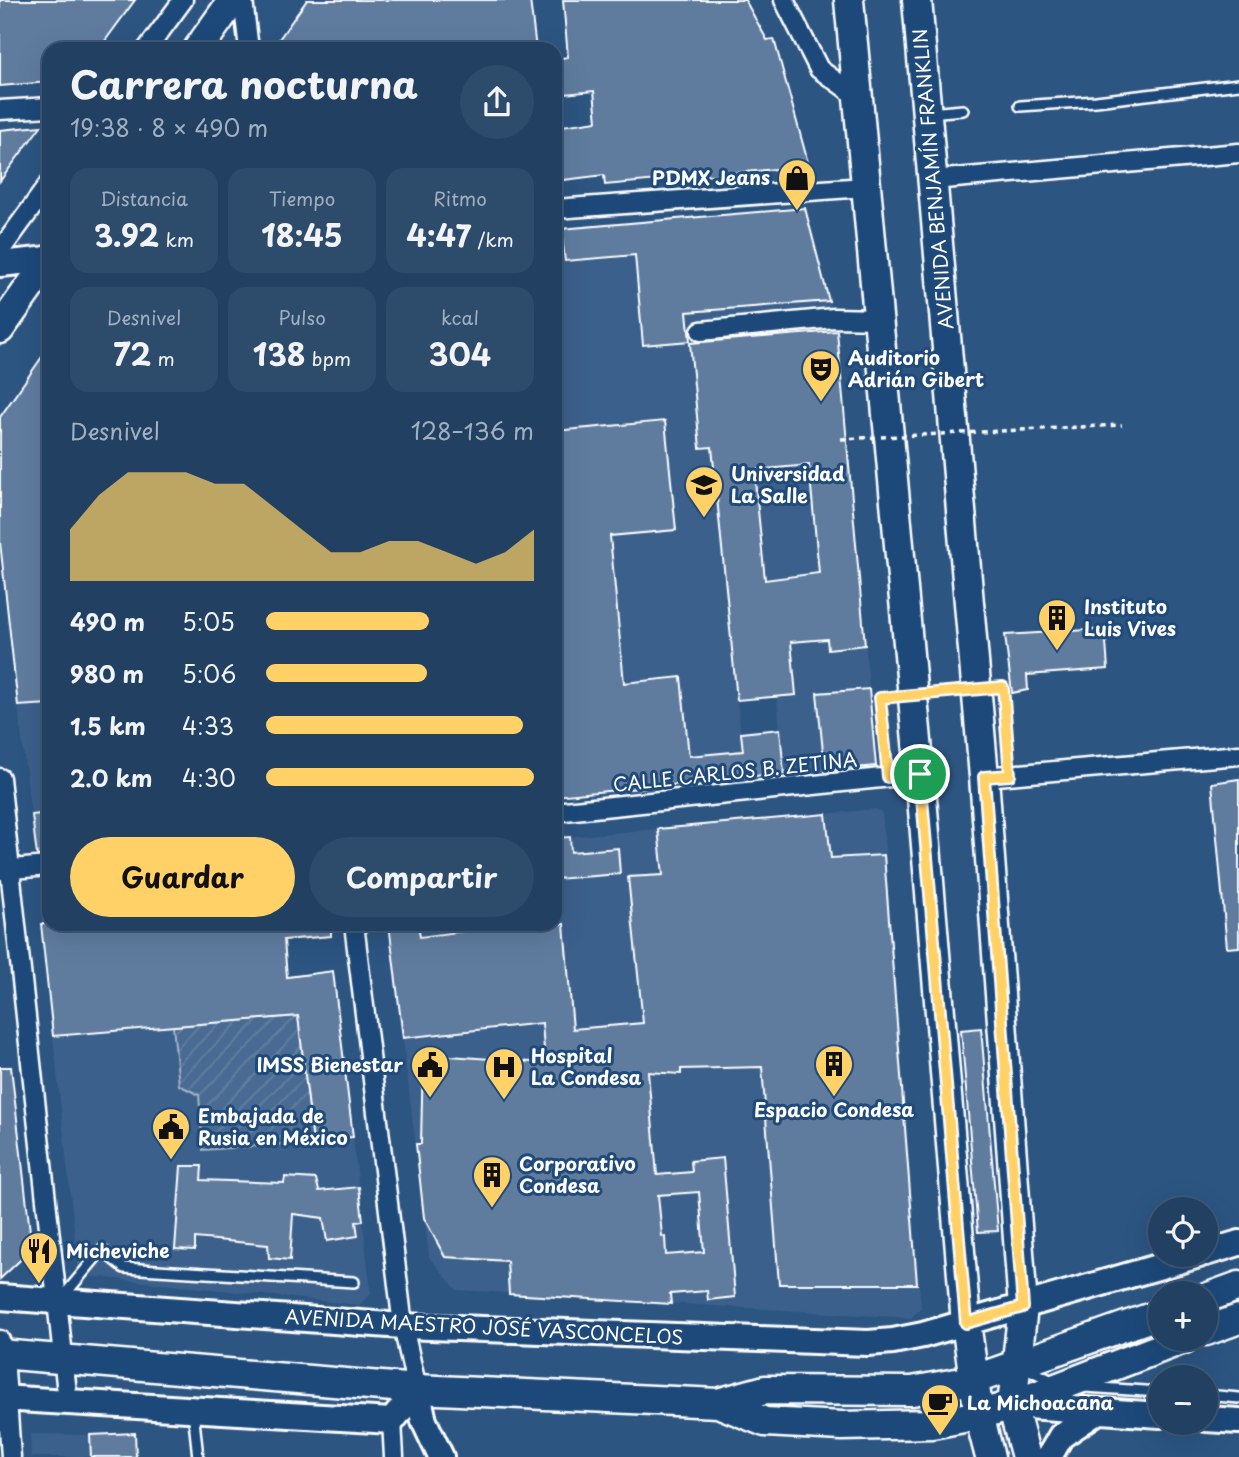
<!DOCTYPE html>
<html lang="es">
<meta charset="utf-8">
<style>
body{margin:0;font-family:"Playpen Sans",sans-serif;background:#2d4b6b;color:#f1f3f6;height:100vh;display:flex;flex-direction:column;font-size:26px;white-space:nowrap}
*{box-sizing:border-box;margin:0}
p{font-size:23px;color:#a2afbe}
.icon{flex:none;width:38px;height:38px;fill:none;stroke:currentColor;stroke-width:2;stroke-linecap:round;stroke-linejoin:round}
.map{position:relative;flex:1;overflow:hidden}
.panel{position:absolute;left:42px;top:42px;width:520px;height:889px;display:flex;flex-direction:column;background:#214062;border-radius:21px;box-shadow:0 7px 28px #0002,0 0 0 2px #3e5977}
.panel>*{flex:none}
.tools{position:absolute;left:1148px;top:1197px;display:grid;gap:14px}
.tools a{display:grid;place-items:center;width:70px;height:70px;border-radius:50%;background:#214062;box-shadow:0 7px 28px #0002,0 0 0 2px #3e5977;font-size:35px}
.pin{position:absolute;display:grid;place-items:center;width:60px;height:60px;color:#fff;margin:-30px;border:4px solid #fff;border-radius:50%;box-shadow:0 2px 7px #0007}
.round{display:grid;place-items:center;flex:none;width:74px;height:74px;border-radius:37px;background:#2d4b6b}
.overview{display:flex;align-items:center;justify-content:space-between;height:119px;padding:0 28px}
h1{font-size:38px;font-weight:700;line-height:52px}
.figures{display:grid;grid-template-columns:repeat(3,1fr);gap:10px;height:119px;padding:7px 28px}
.figures div{display:grid;align-content:center;border-radius:18px;background:#2d4b6b;text-align:center}
.figures b{font-size:30px;font-weight:700}
.figures small{font-size:19px;font-weight:400}
.figures p{font-size:19px}
.chart{height:196px;padding:14px 28px}
.chart p{display:flex;justify-content:space-between}
.chart svg{width:100%;height:126px;margin-top:7px;fill:#ffd166;opacity:.7}
.action{display:flex;gap:14px;margin-top:auto;padding:14px 28px}
.action a{flex:1;height:80px;border-radius:42px;background:#ffd166;color:#111;font-size:28px;font-weight:700;line-height:80px;text-align:center}
.action a+a{background:#2d4b6b;color:#f1f3f6}
ul{padding:0 28px;list-style:none;font-size:23px}
li{display:grid;grid-template-columns:112px 84px 1fr;align-items:center;height:52px}
li i{height:18px;border-radius:9px;background:#ffd166}
.map>svg:first-child{display:block}
</style>
<div class="map">
<svg width="1239" height="1457" viewBox="0 0 1239 1457">
<defs>
<pattern id="garden-furrows" width="10" height="10" patternUnits="userSpaceOnUse" patternTransform="scale(1.75)"><rect width="10" height="10" fill="#486b92"/><path d="M-1 1l2-2M0 10L10 0M9 11l2-2" fill="none" stroke="#6381a2"/></pattern>
</defs>
<rect width="100%" height="100%" fill="#2c5582"/>
<filter id="ink" filterUnits="userSpaceOnUse"><feTurbulence type="fractalNoise" baseFrequency=".0143" numOctaves="2"/><feDisplacementMap in="SourceGraphic" scale="14" xChannelSelector="R" yChannelSelector="G"/><feConvolveMatrix kernelMatrix="1 2 1 2 8 2 1 2 1" color-interpolation-filters="sRGB"/></filter>
<g filter="url(#ink)">
<!-- built -->
<path fill="#3b618b" d="M805,208L837,331L876,766L784,774L777,697L737,700L746,778L555,796V229Z
M49,704V841L34,843L18,706Z
M875,809L882,812L921,1308L911,1318L457,1290L429,1257L389,924H555V838L658,829L663,869L830,855L826,814Z
M298,1016L312,1142L353,1137L371,1294L359,1305L79,1275L53,1036Z
M30,1434L90,1435L91,1457H31Z"/>
<!-- garden -->
<path fill="url(#garden-furrows)" stroke="#a4b5c8" stroke-width="2" d="M298,1016L313,1142L203,1150L199,1095L179,1085L173,1026Z"/>
<!-- building -->
<path fill="#5e7c9f" stroke="#fff" stroke-width="2" fill-rule="evenodd" d="M0,0H135L99,49H49V82L0,86Z
M307,0H530L536,49H272Z
M563,0H745L767,40L774,39L809,166L605,185L604,175L555,181V127L597,121L594,91L555,95V59L568,57Z
M41,126L0,181V130Z
M805,208L829,301L687,312L690,341L643,345L635,255L565,261L561,229Z
M837,331L865,645L828,649L827,639L791,642L796,695L737,700L712,447L700,448L690,343ZM809,465L819,573L765,580L754,470Z
M49,347V704L18,706L0,542V417Z
M665,421L676,530L610,536L624,683L681,677L689,756L743,751L741,733L780,729L784,774L691,780L692,783L555,796V431Z
M1105,629L1108,669L1027,675L1028,690L1012,693L1005,635Z
M869,689L876,766L825,771L817,693Z
M1239,779V947L1227,948L1212,783Z
M49,813V855L37,856L32,815Z
M826,814L831,858L884,855L917,1284H779L762,1067L681,1069V1074L648,1072L657,1175L692,1172L691,1161L723,1158L735,1297L708,1300L707,1291L670,1294L671,1304L509,1294L507,1261L445,1257L424,1218L416,1144H421L423,1054L545,1063L542,1023L403,1038L389,924H418L420,937L465,931L464,924H564L573,1029L643,1023L628,877L663,875L658,829ZM699,1192L704,1252L666,1255L665,1237L662,1236L658,1195Z
M570,837L571,852L618,848L620,874L555,879V838Z
M41,924H331V936L284,940L287,977L333,971L353,1137L313,1142L298,1016L53,1036Z
M981,1028L998,1231L978,1232L961,1030Z
M0,1067H11L32,1249L0,1279Z
M181,1166H202L201,1180L284,1183L285,1177L316,1179L319,1191L359,1187L363,1221L356,1222L358,1236L327,1241L323,1218L293,1214L290,1260L269,1258L268,1245L195,1238V1250L175,1249Z
M135,1433L136,1457H91L90,1435Z"/>
<g fill="none" stroke-linecap="round" stroke-linejoin="round">
<defs>
<path id="lane" d="M1020,106L1096,101L1239,84
M929,113L963,110
M61,1299L102,1250L124,1268L354,1282
M1026,1368L1054,1382
M1085,1387L1160,1392
M1206,1395L1239,1398
M193,1411L198,1457"/>
<path id="street" d="M243,0L249,49
M784,0L819,69L858,97
M147,49L183,0
M0,110L49,107
M933,180L1239,153
M555,209L865,187
M0,251L49,184
M701,331L834,318L878,319
M984,777L1239,755
M0,778L68,1402
M555,812L920,774
M0,870L49,866
M354,924L403,1326L417,1389
M0,1340L4,1355L11,1457
M392,1421L394,1457"/>
<path id="secondary" d="M0,264L49,259
M1206,1253L1239,1243
M0,1297L403,1326L868,1343L893,1341L923,1335L1199,1255
M417,1389L424,1421L441,1457
M0,1398L392,1421L417,1389
M1013,1405L1160,1415
M1206,1419L1239,1421
M1049,1457L1061,1436L1098,1411"/>
<path id="primary" d="M849,0L920,774L966,1323L979,1415L990,1457
M917,0L984,777L1023,1307L1012,1405L1026,1457
M198,49L233,0
M0,329L49,260
M1206,1298L1239,1286
M1206,1331L1239,1319
M0,1354L417,1389L718,1403L765,1390L912,1391L973,1380L1160,1314
M718,1403L765,1422L842,1426L932,1424L979,1415L1012,1405L1184,1339"/>
</defs>
<!-- lane casing -->
<use href="#lane" stroke="#fff" stroke-width="14"/>
<!-- street casing -->
<use href="#street" stroke="#fff" stroke-width="23"/>
<!-- secondary casing -->
<use href="#secondary" stroke="#fff" stroke-width="30"/>
<!-- primary casing -->
<use href="#primary" stroke="#fff" stroke-width="33"/>
<!-- path -->
<path stroke="#fff" stroke-width="3.5" stroke-dasharray="5 5" stroke-linecap="butt" d="M1003,687L1007,734
M880,698L886,758"/>
<!-- lane -->
<use href="#lane" stroke="#1f4a7a" stroke-width="9"/>
<!-- street -->
<use href="#street" stroke="#1f4a7a" stroke-width="18"/>
<!-- secondary -->
<use href="#secondary" stroke="#1f4a7a" stroke-width="24"/>
<!-- primary -->
<use href="#primary" stroke="#1f4a7a" stroke-width="28"/>
<!-- path-bridge -->
<path stroke="#fff" stroke-width="3.5" stroke-dasharray="5 5" stroke-linecap="butt" d="M841,439L1122,425
M880,698L1003,687"/>
</g>
</g>
<g fill="none" stroke-linecap="round" stroke-linejoin="round" filter="url(#ink)">
<defs>
<path id="route" d="M1003,687L1010,775L984,777L1023,1307L966,1323L920,774L888,777L880,698Z"/>
</defs>
<!-- route casing -->
<use href="#route" stroke="#fff" stroke-width="14"/>
<!-- route -->
<use href="#route" stroke="#ffd166" stroke-width="9"/>
</g>
<!-- icons -->
<defs>
<symbol id="shop-pin" viewBox="-11 -11 22 30"><path d="M0 17L-7.5 6A9.5 9.5 0 1 1 7.5 6Z" fill="#ffd166" stroke="#1f4a7a"/><path d="M-5-2.5h2.3a2.7 3.5 0 0 1 5.4 0H5L5.5 6h-11ZM-1.5-2.5h3a1.5 2.3 0 0 0-3 0Z" fill="#111"/></symbol>
<symbol id="theatre-pin" viewBox="-11 -11 22 30"><path d="M0 17L-7.5 6A9.5 9.5 0 1 1 7.5 6Z" fill="#ffd166" stroke="#1f4a7a"/><path d="M-5-5.5Q0-4 5-5.5V0Q5 5 0 6Q-5 5-5 0ZM-3.3-2.5H-1v1.5H-3.3ZM1-2.5H3.3v1.5H1ZM-2.8 1Q0 5.5 2.8 1Z" fill="#111"/></symbol>
<symbol id="university-pin" viewBox="-11 -11 22 30"><path d="M0 17L-7.5 6A9.5 9.5 0 1 1 7.5 6Z" fill="#ffd166" stroke="#1f4a7a"/><path d="M0-5L7-2L0 1L-7-2ZM-4 1L0 2.5L4 1V4Q0 6-4 4Z" fill="#111"/></symbol>
<symbol id="building-pin" viewBox="-11 -11 22 30"><path d="M0 17L-7.5 6A9.5 9.5 0 1 1 7.5 6Z" fill="#ffd166" stroke="#1f4a7a"/><path d="M-4-6H4V6H1V3H-1V6H-4ZM-2.5-4.3h1.7v1.8h-1.7ZM.8-4.3h1.7v1.8H.8ZM-2.5-1h1.7V.8h-1.7ZM.8-1h1.7V.8H.8Z" fill="#111"/></symbol>
<symbol id="civic-pin" viewBox="-11 -11 22 30"><path d="M0 17L-7.5 6A9.5 9.5 0 1 1 7.5 6Z" fill="#ffd166" stroke="#1f4a7a"/><path d="M-.6-6.5H3V-4.5H.6V-3L4-1V1h2V6H-6V1h2V-1L-.6-3ZM-1.2 2.5V6h2.4V2.5Z" fill="#111"/></symbol>
<symbol id="hospital-pin" viewBox="-11 -11 22 30"><path d="M0 17L-7.5 6A9.5 9.5 0 1 1 7.5 6Z" fill="#ffd166" stroke="#1f4a7a"/><path d="M-5-5h3v3.5h4V-5h3V5h-3V1.5h-4V5h-3Z" fill="#111"/></symbol>
<symbol id="restaurant-pin" viewBox="-11 -11 22 30"><path d="M0 17L-7.5 6A9.5 9.5 0 1 1 7.5 6Z" fill="#ffd166" stroke="#1f4a7a"/><path d="M-5-6h1v4h1v-4h1v4h1v-4h1v5L-1.5 .5V6h-2V.5L-5-1ZM5-6V6H3V1.5H1.5Q1.5-4 5-6Z" fill="#111"/></symbol>
<symbol id="cafe-pin" viewBox="-11 -11 22 30"><path d="M0 17L-7.5 6A9.5 9.5 0 1 1 7.5 6Z" fill="#ffd166" stroke="#1f4a7a"/><path d="M-5.5-4.5H6V0H3Q3 3.5 0 3.5H-2.5Q-5.5 3.5-5.5 0ZM3-3.2v2h1.7v-2ZM-6 4.5H4V6H-6Z" fill="#111"/></symbol>
</defs>
<g fill-rule="evenodd">
<use href="#shop-pin" x="775" y="156" width="44" height="60"/>
<use href="#theatre-pin" x="799" y="347" width="44" height="60"/>
<use href="#university-pin" x="682" y="463" width="44" height="60"/>
<use href="#building-pin" x="1035" y="596" width="44" height="60"/>
<use href="#building-pin" x="812" y="1042" width="44" height="60"/>
<use href="#civic-pin" x="408" y="1043" width="44" height="60"/>
<use href="#hospital-pin" x="482" y="1045" width="44" height="60"/>
<use href="#civic-pin" x="149" y="1105" width="44" height="60"/>
<use href="#building-pin" x="470" y="1153" width="44" height="60"/>
<use href="#restaurant-pin" x="17" y="1229" width="44" height="60"/>
<use href="#cafe-pin" x="918" y="1381" width="44" height="60"/>
</g>
<g text-anchor="middle" stroke-width="6" stroke-linejoin="round" paint-order="stroke">
<!-- poi labels -->
<g font-size="19" font-weight="bold" fill="#fff" stroke="#1f4a7a" text-anchor="start">
<text x="770" y="185" text-anchor="end">PDMX Jeans</text>
<text x="848" y="365">Auditorio<tspan x="848" dy="22">Adrián Gibert</tspan></text>
<text x="731" y="481">Universidad<tspan x="731" dy="22">La Salle</tspan></text>
<text x="1084" y="614">Instituto<tspan x="1084" dy="22">Luis Vives</tspan></text>
<text x="531" y="1063">Hospital<tspan x="531" dy="22">La Condesa</tspan></text>
<text x="403" y="1072" text-anchor="end">IMSS Bienestar</text>
<text x="834" y="1117" text-anchor="middle">Espacio Condesa</text>
<text x="198" y="1123">Embajada de<tspan x="198" dy="22">Rusia en México</tspan></text>
<text x="519" y="1171">Corporativo<tspan x="519" dy="22">Condesa</tspan></text>
<text x="66" y="1258">Micheviche</text>
<text x="967" y="1410">La Michoacana</text>
</g>
<!-- street labels -->
<g font-size="19" fill="#fff" stroke="#1f4a7a">
<text transform="translate(933 179) rotate(-95)" y="7">AVENIDA BENJAMÍN FRANKLIN</text>
<text transform="translate(735 772) rotate(-6)" y="7">CALLE CARLOS B. ZETINA</text>
<text transform="translate(484 1327) rotate(3)" y="7">AVENIDA MAESTRO JOSÉ VASCONCELOS</text>
</g>
</g>
</svg>
<div class="tools">
<a><svg class="icon" aria-label="locate" viewBox="0 0 24 24"><circle cx="12" cy="12" r="6"/><path d="M12 2v4M12 18v4M2 12h4M18 12h4"/></svg></a>
<a>+</a>
<a>−</a>
</div>
<div class="pin" style="left:920px;top:774px;background:#1e9e55"><svg class="icon" aria-label="arrive" viewBox="0 0 24 24"><path d="M6 21V4h12l-3 4 3 4H6"/></svg></div>
<section class="panel">
<div class="overview"><div><h1>Carrera nocturna</h1><p>19:38 · 8 × 490 m</p></div><a class="round"><svg class="icon" aria-label="share" viewBox="0 0 24 24"><path d="M12 15V3M7 8l5-5 5 5M5 13v7h14v-7"/></svg></a></div>
<div class="figures">
<div><p>Distancia</p><b>3.92<small> km</small></b></div>
<div><p>Tiempo</p><b>18:45</b></div>
<div><p>Ritmo</p><b>4:47<small> /km</small></b></div>
</div>
<div class="figures">
<div><p>Desnivel</p><b>72<small> m</small></b></div>
<div><p>Pulso</p><b>138<small> bpm</small></b></div>
<div><p>kcal</p><b>304</b></div>
</div>
<div class="chart"><p><span>Desnivel</span>128–136 m</p>
<svg viewBox="0 0 160 44" preserveAspectRatio="none"><path d="M0 44V26L10 14L20 6L30 6L40 6L50 10L60 10L70 18L80 26L90 34L100 34L110 30L120 30L130 34L140 38L150 34L160 26V44z"/></svg>
</div>
<ul>
<li><b>490 m</b>5:05<i style="width:61%"></i></li>
<li><b>980 m</b>5:06<i style="width:60%"></i></li>
<li><b>1.5 km</b>4:33<i style="width:96%"></i></li>
<li><b>2.0 km</b>4:30<i style="width:100%"></i></li>
</ul>
<div class="action"><a>Guardar</a><a>Compartir</a></div>
</section>
</div>
